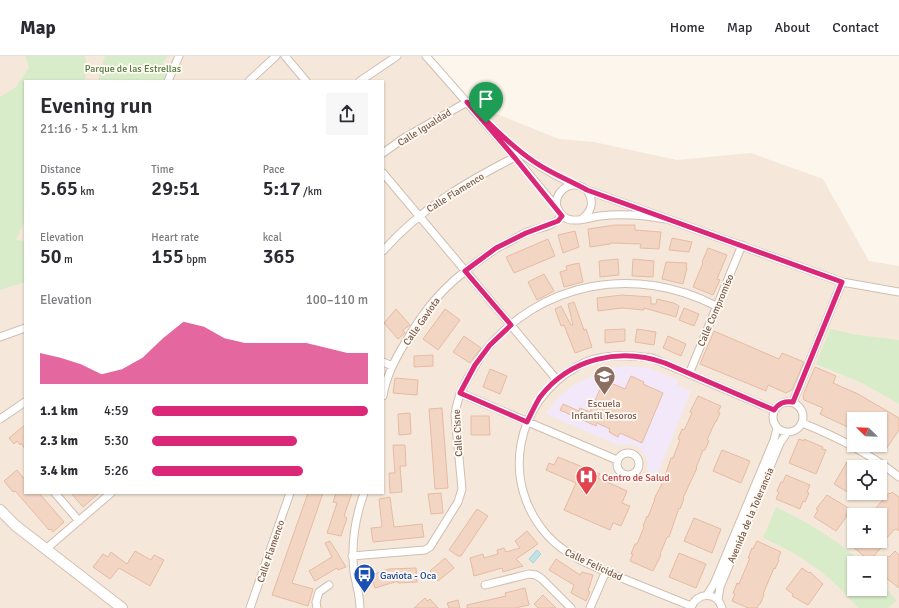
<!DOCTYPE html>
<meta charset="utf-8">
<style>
body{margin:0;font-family:Signika,sans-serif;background:#f7f7f7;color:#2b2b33;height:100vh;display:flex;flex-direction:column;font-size:15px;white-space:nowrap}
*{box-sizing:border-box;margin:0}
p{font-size:13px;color:#7c7c81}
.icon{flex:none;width:22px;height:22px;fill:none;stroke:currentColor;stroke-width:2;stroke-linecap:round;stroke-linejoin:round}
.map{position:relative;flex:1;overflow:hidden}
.sheet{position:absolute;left:24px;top:24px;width:360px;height:414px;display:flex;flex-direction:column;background:#fff;border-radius:0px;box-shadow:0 1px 3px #0004}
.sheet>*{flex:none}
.needle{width:26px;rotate:293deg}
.controls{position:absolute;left:847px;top:356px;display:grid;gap:8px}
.controls a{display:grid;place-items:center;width:40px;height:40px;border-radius:0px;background:#fff;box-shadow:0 1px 3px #0004;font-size:20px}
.pin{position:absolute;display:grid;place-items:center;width:34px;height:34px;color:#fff;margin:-41px -17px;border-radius:50% 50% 50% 0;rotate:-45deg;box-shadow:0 0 4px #0007}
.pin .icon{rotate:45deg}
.round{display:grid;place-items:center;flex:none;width:42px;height:42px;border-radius:0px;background:#f7f7f7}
.overview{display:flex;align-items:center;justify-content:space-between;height:68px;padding:0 16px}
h1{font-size:22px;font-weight:600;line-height:30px}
.figures{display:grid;grid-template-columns:repeat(3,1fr);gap:6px;height:68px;padding:4px 16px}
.figures div{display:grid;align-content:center}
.figures b{font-size:20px;font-weight:600}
.figures small{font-size:11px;font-weight:400}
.figures p{font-size:11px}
.chart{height:112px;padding:8px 16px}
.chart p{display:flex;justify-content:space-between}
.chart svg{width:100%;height:72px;margin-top:4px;fill:#db2777;opacity:.7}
ul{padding:0 16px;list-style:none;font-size:13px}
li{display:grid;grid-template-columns:64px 48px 1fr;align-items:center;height:30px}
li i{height:10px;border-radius:5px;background:#db2777}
header{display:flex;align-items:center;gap:24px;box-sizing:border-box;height:56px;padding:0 20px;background:#fff;border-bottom:1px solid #e1e1e2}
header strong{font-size:19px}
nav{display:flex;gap:22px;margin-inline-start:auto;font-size:14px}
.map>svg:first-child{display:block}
</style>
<header>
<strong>Map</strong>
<nav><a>Home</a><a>Map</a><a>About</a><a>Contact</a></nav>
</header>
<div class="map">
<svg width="899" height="552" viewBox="0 0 899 552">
<rect width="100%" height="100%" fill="#fdf6ec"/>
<!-- residential -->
<path fill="#f5e8da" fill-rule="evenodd" d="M0,0H426L467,46L559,83L594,86L677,104L751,97L823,123L869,205L899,210V552H0ZM25,25H383V437H25ZM854,363H880V389H854ZM854,411H880V437H854ZM854,459H880V485H854ZM854,507H880V533H854Z"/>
<!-- education -->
<path fill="#f3e8fa" d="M625,310L648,312L678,324L677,329L691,335L657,419L647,414L648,408L647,402L640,392L630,388L618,389L546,358L556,344L571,331L585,323L605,315L609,312Z"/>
<!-- green -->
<path fill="#d8ecc9" d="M25,0H85L88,14L84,25H25V164L16,184L25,185V226L0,234V41L16,31L29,11Z
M105,0H168L163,7L166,19L164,25H98Z
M830,273L858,279L899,284V348L862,327L816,308Z
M776,451C807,466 837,483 862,507H854V533H880V525L897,545L888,552H858C830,519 802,499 763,482Z"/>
<!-- water -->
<path fill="#bfe3e8" stroke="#a5d3da" d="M537,494L541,498L533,507L529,503Z"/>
<!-- building -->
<path fill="#f3d5c3" stroke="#e6bba3" d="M615,169H635V174L661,176L659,193L640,192L641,188L610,187V188L590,191L588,173Z
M575,175L579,191L563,197L558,179Z
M672,182L692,186L689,196L669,194Z
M548,183L555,200L514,217L506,201Z
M708,192L727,199L717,223L720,224L713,239L693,231L703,207L702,206Z
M618,203L619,219L600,221L599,205Z
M633,203L654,205L653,221L632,220Z
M666,206L687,207L686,211L687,212L683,228L662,223Z
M579,207L583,226L564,231L560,216L567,214L566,210Z
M544,218L554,235L537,244L528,226Z
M622,239L651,241V248H656L657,243L674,247L679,250L676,261L644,252V254L622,252L598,255L597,242Z
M574,246L584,274L586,273L592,291L575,297L564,269L561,270L555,253L561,250L571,269H573L568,248Z
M684,252L699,258L694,270L679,264Z
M396,253L410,269L403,274L405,277L398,283L384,267Z
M445,253L460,264L438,294L423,283Z
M625,273V285L605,287V274Z
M637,273L656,276L654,289L635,286Z
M714,275L779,303L782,297L804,306L792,334L786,337L768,329L766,335L700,308Z
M464,280L481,292L470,307L453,296Z
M668,280L686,288L681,300L663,292Z
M433,299V310L414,311V300Z
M815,311L836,320L833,327L858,338L899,362V374L886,393L880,390V363H877L868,358H866L864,363H854V374L820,358L823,352L804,344L803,339Z
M490,313L507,320L500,338L483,331Z
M631,320L644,326L643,328L663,337L642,387L620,377L618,381L609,376L610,373L597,367L596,370L560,354L563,348L579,355L580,352L590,356L604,324L625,333Z
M395,322L418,324L417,339L393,337Z
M698,340L721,350L718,356L720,357L716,366H715L707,384L709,385L705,394H703L696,412H697L683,442L684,443L680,453L679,452L669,481H667L665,486L660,498L661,499L653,515L630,505L633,498H631L635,488H637L644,471L643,470L647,460L648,461L655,443H654L663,426L671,402H673L680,384L678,383L682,373L684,374L687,368L692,357L690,356Z
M442,352L448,432L435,433L429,353Z
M410,357L411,378L399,379L398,358Z
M471,360H489L490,379H471Z
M25,369V393L21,387L20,389L17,385L14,388L9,382Z
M799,383L804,385V383L823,391L822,393L826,394L816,418L789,407Z
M393,389H405L406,410H400L402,436L390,437L389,417H395Z
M722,394L750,405L741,427L713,415Z
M558,401L600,418L598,422L627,435L622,447L630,450L621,470L613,467L610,474L564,454L576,427L546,414L549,407L554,409Z
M847,406L854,411V440L834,428Z
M17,414L25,424V437H39L64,466L53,476L51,473L49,474L17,437L15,435L13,436L4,425Z
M786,419L810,429L807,436L809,437L805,446L803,445L800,453L776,443L779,436L777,435L781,426H783Z
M892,436L899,441V475L896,473L894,474L884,485H887L872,502L871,501L869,502L867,500L866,502L851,489L854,485H880V459H878L875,456L876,455L874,454L889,437L890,438Z
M71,437H99L83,451Z
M308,437H323L292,527L313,533L308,550L272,539Z
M336,437H352L344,460L347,462L341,480L327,477L337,447L333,446Z
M441,437L443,457L431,458L428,438Z
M827,439L850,453L845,460H847L836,475L814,461L818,454L816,453Z
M390,441L394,471L422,468L424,481L373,486L371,472L382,471L379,443Z
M477,453L488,460L461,500H458L449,494Z
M694,462L721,473L712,497L684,485Z
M527,475L538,488L516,503L523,510L503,516L502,512L474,520L470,502L483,498L484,502L498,498L497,494L504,492L506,496L520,492L515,485Z
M330,485L346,511L338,514L337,512L315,525L309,515L332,501L325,487Z
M757,485L781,496L778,503L779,504L775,513L774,512L763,538L764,539L760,548H759L757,552H748L732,545L735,538L733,537L737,527L739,528L750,502H748L752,492L753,493Z
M135,495L151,504L154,499L164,504L150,530L119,512L110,523L93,511L103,498L108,501L111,496L127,508Z
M895,495L899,499V532L885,521L883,518L884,517L880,513V506L888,500L889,501Z
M679,497L706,508L696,532L669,521Z
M445,502L454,512L438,525L430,515Z
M556,503L580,519L582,516L593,519L588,535L590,536L586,545L571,537L574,529L549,514Z
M416,512L417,526L398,527V525L375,532L371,519L389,513Z
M802,512L809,517L810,516L823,528L808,549L792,540L793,538L786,533Z
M525,532L529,549L515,552H467V549L506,540L505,537Z
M543,539L556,552H538L534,548Z
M425,542L427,545L430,543L438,552H414Z
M458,544L460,552H449L447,547Z"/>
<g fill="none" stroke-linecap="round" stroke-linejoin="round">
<defs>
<path id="street" d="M285,0L306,25
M426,0L515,101L558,153
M168,25L179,0
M249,25L276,0
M360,25L397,0
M501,80C522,101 549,117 575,129
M383,97L404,82L467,46
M383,117L557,324
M582,163C593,154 594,145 587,134
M666,163C644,159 623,157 600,160C591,161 581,165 573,164C565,164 560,158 557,151C554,140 564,128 576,129C580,129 583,132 587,134L842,226L899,236
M383,195C420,153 466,126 515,101
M0,281L25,272
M383,306L392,310
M689,318L742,189
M460,337L617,404
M383,340C386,320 395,303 405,287C425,252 445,229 477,206C486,200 494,193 503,189C511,185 519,180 527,176C539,172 554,170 562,160
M773 361a15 15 0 1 1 30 0a15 15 0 1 1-30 0Z
M793,346L842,226
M0,363L25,346
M802,367C838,381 869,397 899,421
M617 408a11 11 0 1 1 22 0a11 11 0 1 1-22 0Z
M55,437L79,465
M46,493L111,437
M352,500L425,494L430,491L458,446L462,433L455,359C457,338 470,317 482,299C538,225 635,208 716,250
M485,529L529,518L536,519L542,523L571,552
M707,539L714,528L774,384L777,372
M718,544L720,531L780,387L787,377
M691,550C669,541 646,532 624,523C598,512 568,502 548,480C499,426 515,345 578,310C600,297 627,299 652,302L774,354
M250,552L290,437
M317,552L316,546L319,536L329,529
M360,552C360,539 356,528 354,516C351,490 355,462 364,437
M590,552L606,515
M691,552C696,536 717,535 722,552"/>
<path id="secondary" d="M0,454L16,470L122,552"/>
</defs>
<!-- street casing -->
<use href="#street" stroke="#d1beb0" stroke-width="9"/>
<!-- secondary casing -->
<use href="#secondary" stroke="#d6c0b0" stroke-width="12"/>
<!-- street -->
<use href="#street" stroke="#fff" stroke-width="7"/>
<!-- secondary -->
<use href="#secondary" stroke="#fff" stroke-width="10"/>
</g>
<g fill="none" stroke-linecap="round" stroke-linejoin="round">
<defs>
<path id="route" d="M467,46C488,66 508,88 533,105C550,117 569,124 587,134L842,226L793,346C784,345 779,347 774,354L665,307C620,291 570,302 540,341C535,349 531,358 527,366L460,337L475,309L490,289L511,269L465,215L496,192L526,177L558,165L562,160L515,102Z"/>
</defs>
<!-- route casing -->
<use href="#route" stroke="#fff" stroke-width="8"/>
<!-- route -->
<use href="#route" stroke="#db2777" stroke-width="5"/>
</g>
<!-- icons -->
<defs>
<symbol id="school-pin" viewBox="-11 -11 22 30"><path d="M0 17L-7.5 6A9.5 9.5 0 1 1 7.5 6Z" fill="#8d6e63" stroke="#fffaf3"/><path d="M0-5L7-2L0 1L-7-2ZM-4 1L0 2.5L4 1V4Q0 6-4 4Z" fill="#fff"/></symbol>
<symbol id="hospital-pin" viewBox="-11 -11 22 30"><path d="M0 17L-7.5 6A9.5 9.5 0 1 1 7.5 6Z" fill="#e0444e" stroke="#fffaf3"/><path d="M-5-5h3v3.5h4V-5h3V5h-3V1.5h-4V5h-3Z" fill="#fff"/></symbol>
<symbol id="bus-pin" viewBox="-11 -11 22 30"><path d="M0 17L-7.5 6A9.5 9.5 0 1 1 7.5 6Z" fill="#1a4fb4" stroke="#fffaf3"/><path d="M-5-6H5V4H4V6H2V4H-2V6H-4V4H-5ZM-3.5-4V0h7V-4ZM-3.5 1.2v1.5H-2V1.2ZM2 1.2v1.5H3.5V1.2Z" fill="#fff"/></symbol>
</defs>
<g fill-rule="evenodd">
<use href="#school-pin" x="592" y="308" width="25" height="34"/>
<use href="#hospital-pin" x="574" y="408" width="25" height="34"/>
<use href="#bus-pin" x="352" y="506" width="25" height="34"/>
</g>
<g text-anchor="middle" stroke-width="3.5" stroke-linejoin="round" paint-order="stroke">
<!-- park labels -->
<g font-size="10" fill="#537a41" stroke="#fffaf3">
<text x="133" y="16">Parque de las Estrellas</text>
</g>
<!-- street labels -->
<g font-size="10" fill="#7a5c4d" stroke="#fffaf3">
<text transform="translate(424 71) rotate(-32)" y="4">Calle Igualdad</text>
<text transform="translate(455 136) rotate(-32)" y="4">Calle Flamenco</text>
<text transform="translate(715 254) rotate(-67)" y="4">Calle Compromiso</text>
<text transform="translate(421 265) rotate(-55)" y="4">Calle Gaviota</text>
<text transform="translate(457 377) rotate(-93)" y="4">Calle Cisne</text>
<text transform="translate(750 459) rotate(-67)" y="4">Avenida de la Tolerancia</text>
<text transform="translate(270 495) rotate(-71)" y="4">Calle Flamenco</text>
<text transform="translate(594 508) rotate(25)" y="4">Calle Felicidad</text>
</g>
<!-- education labels -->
<g font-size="10" fill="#785e54" stroke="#fffaf3">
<text x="604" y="351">Escuela<tspan x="604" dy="12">Infantil Tesoros</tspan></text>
</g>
<!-- health labels -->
<g font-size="10" fill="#be3a42" stroke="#fffaf3" text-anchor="start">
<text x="602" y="425">Centro de Salud</text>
</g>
<!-- transit labels -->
<g font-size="10" fill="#164399" stroke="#fffaf3" text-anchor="start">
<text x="380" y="523">Gaviota - Oca</text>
</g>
</g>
</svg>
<div class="controls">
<a><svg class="needle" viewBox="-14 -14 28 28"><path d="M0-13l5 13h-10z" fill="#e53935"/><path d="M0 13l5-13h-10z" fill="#7c7c81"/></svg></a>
<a><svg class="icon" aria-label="locate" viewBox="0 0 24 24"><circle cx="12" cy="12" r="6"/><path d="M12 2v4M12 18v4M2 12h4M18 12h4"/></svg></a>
<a>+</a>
<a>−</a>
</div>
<div class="pin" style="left:486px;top:67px;background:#1e9e55"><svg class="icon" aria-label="arrive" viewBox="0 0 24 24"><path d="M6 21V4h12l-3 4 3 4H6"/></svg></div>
<section class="sheet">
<div class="overview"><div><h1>Evening run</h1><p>21:16 · 5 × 1.1 km</p></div><a class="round"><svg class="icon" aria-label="share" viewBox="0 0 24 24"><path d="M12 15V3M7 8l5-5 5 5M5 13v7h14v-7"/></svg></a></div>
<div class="figures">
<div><p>Distance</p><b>5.65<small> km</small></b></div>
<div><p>Time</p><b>29:51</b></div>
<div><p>Pace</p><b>5:17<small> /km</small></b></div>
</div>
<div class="figures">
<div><p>Elevation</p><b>50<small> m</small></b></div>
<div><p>Heart rate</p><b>155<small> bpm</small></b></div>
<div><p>kcal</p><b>365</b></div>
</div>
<div class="chart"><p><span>Elevation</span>100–110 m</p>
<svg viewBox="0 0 160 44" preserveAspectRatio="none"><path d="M0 44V25L10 28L20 32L30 38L40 35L50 28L60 16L70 6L80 9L90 16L100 19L110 19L120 19L130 19L140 22L150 25L160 25V44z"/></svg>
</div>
<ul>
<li><b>1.1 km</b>4:59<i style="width:100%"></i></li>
<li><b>2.3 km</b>5:30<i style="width:67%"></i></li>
<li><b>3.4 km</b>5:26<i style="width:70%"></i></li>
</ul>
</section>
</div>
